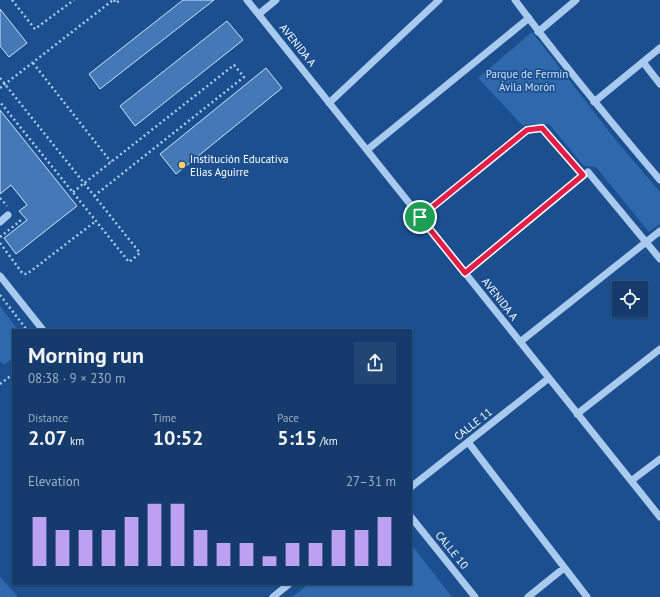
<!DOCTYPE html>
<meta charset="utf-8">
<style>
body{margin:0;font-family:"PT Sans",sans-serif;background:#214673;color:#f1f3f6;height:100vh;display:flex;flex-direction:column;font-size:15px;white-space:nowrap}
*{box-sizing:border-box;margin:0}
p{font-size:13px;color:#9dadc1}
.icon{flex:none;width:22px;height:22px;fill:none;stroke:currentColor;stroke-width:2;stroke-linecap:round;stroke-linejoin:round}
.map{position:relative;flex:1;overflow:hidden}
.details{position:absolute;left:12px;top:329px;width:400px;height:256px;display:flex;flex-direction:column;background:#143b6b;border-radius:0px;box-shadow:0 1px 3px #0004,0 0 0 1px #33557e}
.details>*{flex:none}
.tools{position:absolute;left:612px;top:281px;display:grid;gap:8px}
.tools a{display:grid;place-items:center;width:36px;height:36px;border-radius:0px;background:#143b6b;box-shadow:0 1px 3px #0004,0 0 0 1px #33557e;font-size:20px}
.pin{position:absolute;display:grid;place-items:center;width:34px;height:34px;color:#fff;margin:-17px;border:2px solid #fff;border-radius:50%;box-shadow:0 1px 4px #0007}
.round{display:grid;place-items:center;flex:none;width:42px;height:42px;border-radius:0px;background:#214673}
.headline{display:flex;align-items:center;justify-content:space-between;height:68px;padding:0 16px}
h1{font-size:22px;font-weight:800;line-height:30px}
.metrics{display:grid;grid-template-columns:repeat(3,1fr);gap:6px;height:68px;padding:4px 16px}
.metrics div{display:grid;align-content:center}
.metrics b{font-size:20px;font-weight:800}
.metrics small{font-size:11px;font-weight:400}
.metrics p{font-size:11px}
.chart{height:112px;padding:8px 16px}
.chart p{display:flex;justify-content:space-between}
.chart svg{width:100%;height:72px;margin-top:4px;stroke:#bca0f2;stroke-width:6}
.map>svg:first-child{display:block}
</style>
<div class="map">
<svg width="660" height="597" viewBox="0 0 660 597">
<rect width="100%" height="100%" fill="#1b4f8f"/>
<!-- green -->
<path fill="#2e69ad" d="M532,32L615,139L660,192V224L649,232L596,167L584,166L549,124L522,125L478,78Z
M0,306L18,330H13V358L4,365L0,361Z
M411,544L452,597H292L309,584H411Z
M0,576L18,597H0Z"/>
<!-- building -->
<path fill="#4478b7" stroke="#cfe3fa" d="M183,0H214L100,89L89,74Z
M0,9L27,43L9,57L0,46Z
M227,21L243,40L135,126L120,106Z
M266,68L282,88L176,174L160,154Z
M0,110L77,206L16,254L4,238L27,220L19,211L27,205L11,185L0,194Z"/>
<g fill="none" stroke-linecap="round" stroke-linejoin="round">
<!-- path -->
<path stroke="#a9c9ee" stroke-width="2.5" stroke-dasharray="2 3" stroke-linecap="butt" d="M12,0L35,29L74,0
M114,0L116,3L120,0
M33,63L111,162
M0,78L140,253L129,262L0,102
M0,88L113,0
M73,192L234,65L244,77L94,196
M0,198L7,206
M0,237L20,221L17,218
M0,243L23,274H27L96,221
M0,295L27,330
M0,384L13,374"/>
<!-- minor -->
<path stroke="#a9c9ee" stroke-width="7" d="M247,0L660,517
M515,0C561,62 610,121 660,180
M259,14L276,0
M538,32L576,0
M643,62L660,84
M594,102L660,48
M329,103L439,0
M367,150L529,18
M420,217L527,130L542,128L583,175
M0,222L8,215
M465,273L588,172L660,259
M0,276L43,330
M520,342L660,231
M577,414L660,349
M468,442L587,597
M631,481L660,459
M411,487L549,378
M411,517L475,597
M273,597L289,584
M528,597L564,568"/>
</g>
<g fill="none" stroke-linecap="round" stroke-linejoin="round">
<defs>
<path id="route" d="M542,128L583,175L465,273L420,217L527,130Z"/>
</defs>
<!-- route casing -->
<use href="#route" stroke="#fff" stroke-width="8"/>
<!-- route -->
<use href="#route" stroke="#e11d48" stroke-width="5"/>
</g>
<!-- markers -->
<circle fill="#ffd166" stroke="#1b4f8f" stroke-width="1.5" cx="182" cy="165" r="4"/>
<g text-anchor="middle" stroke-width="3.5" stroke-linejoin="round" paint-order="stroke">
<!-- street labels -->
<g font-size="11" fill="#fff" stroke="#1b4f8f">
<text transform="translate(298 45) rotate(51)" y="4">AVENIDA A</text>
<text transform="translate(500 299) rotate(52)" y="4">AVENIDA A</text>
<text transform="translate(473 424) rotate(-38)" y="4">CALLE 11</text>
<text transform="translate(452 550) rotate(51)" y="4">CALLE 10</text>
</g>
<!-- park labels -->
<g font-size="11" fill="#cfe3fa" stroke="#1b4f8f">
<text x="527" y="78">Parque de Fermín<tspan x="527" dy="13">Ávila Morón</tspan></text>
</g>
<!-- poi labels -->
<g font-size="11" fill="#fff" stroke="#1b4f8f" text-anchor="start">
<text x="190" y="163">Institución Educativa<tspan x="190" dy="13">Elias Aguirre</tspan></text>
</g>
</g>
</svg>
<div class="tools">
<a><svg class="icon" aria-label="locate" viewBox="0 0 24 24"><circle cx="12" cy="12" r="6"/><path d="M12 2v4M12 18v4M2 12h4M18 12h4"/></svg></a>
</div>
<div class="pin" style="left:420px;top:217px;background:#1e9e55"><svg class="icon" aria-label="arrive" viewBox="0 0 24 24"><path d="M6 21V4h12l-3 4 3 4H6"/></svg></div>
<section class="details">
<div class="headline"><div><h1>Morning run</h1><p>08:38 · 9 × 230 m</p></div><a class="round"><svg class="icon" aria-label="share" viewBox="0 0 24 24"><path d="M12 15V3M7 8l5-5 5 5M5 13v7h14v-7"/></svg></a></div>
<div class="metrics">
<div><p>Distance</p><b>2.07<small> km</small></b></div>
<div><p>Time</p><b>10:52</b></div>
<div><p>Pace</p><b>5:15<small> /km</small></b></div>
</div>
<div class="chart"><p><span>Elevation</span>27–31 m</p>
<svg viewBox="0 0 160 44" preserveAspectRatio="none"><path d="M5 44V14M15 44V22M25 44V22M35 44V22M45 44V14M55 44V6M65 44V6M75 44V22M85 44V30M95 44V30M105 44V38M115 44V30M125 44V30M135 44V22M145 44V22M155 44V14"/></svg>
</div>
</section>
</div>
